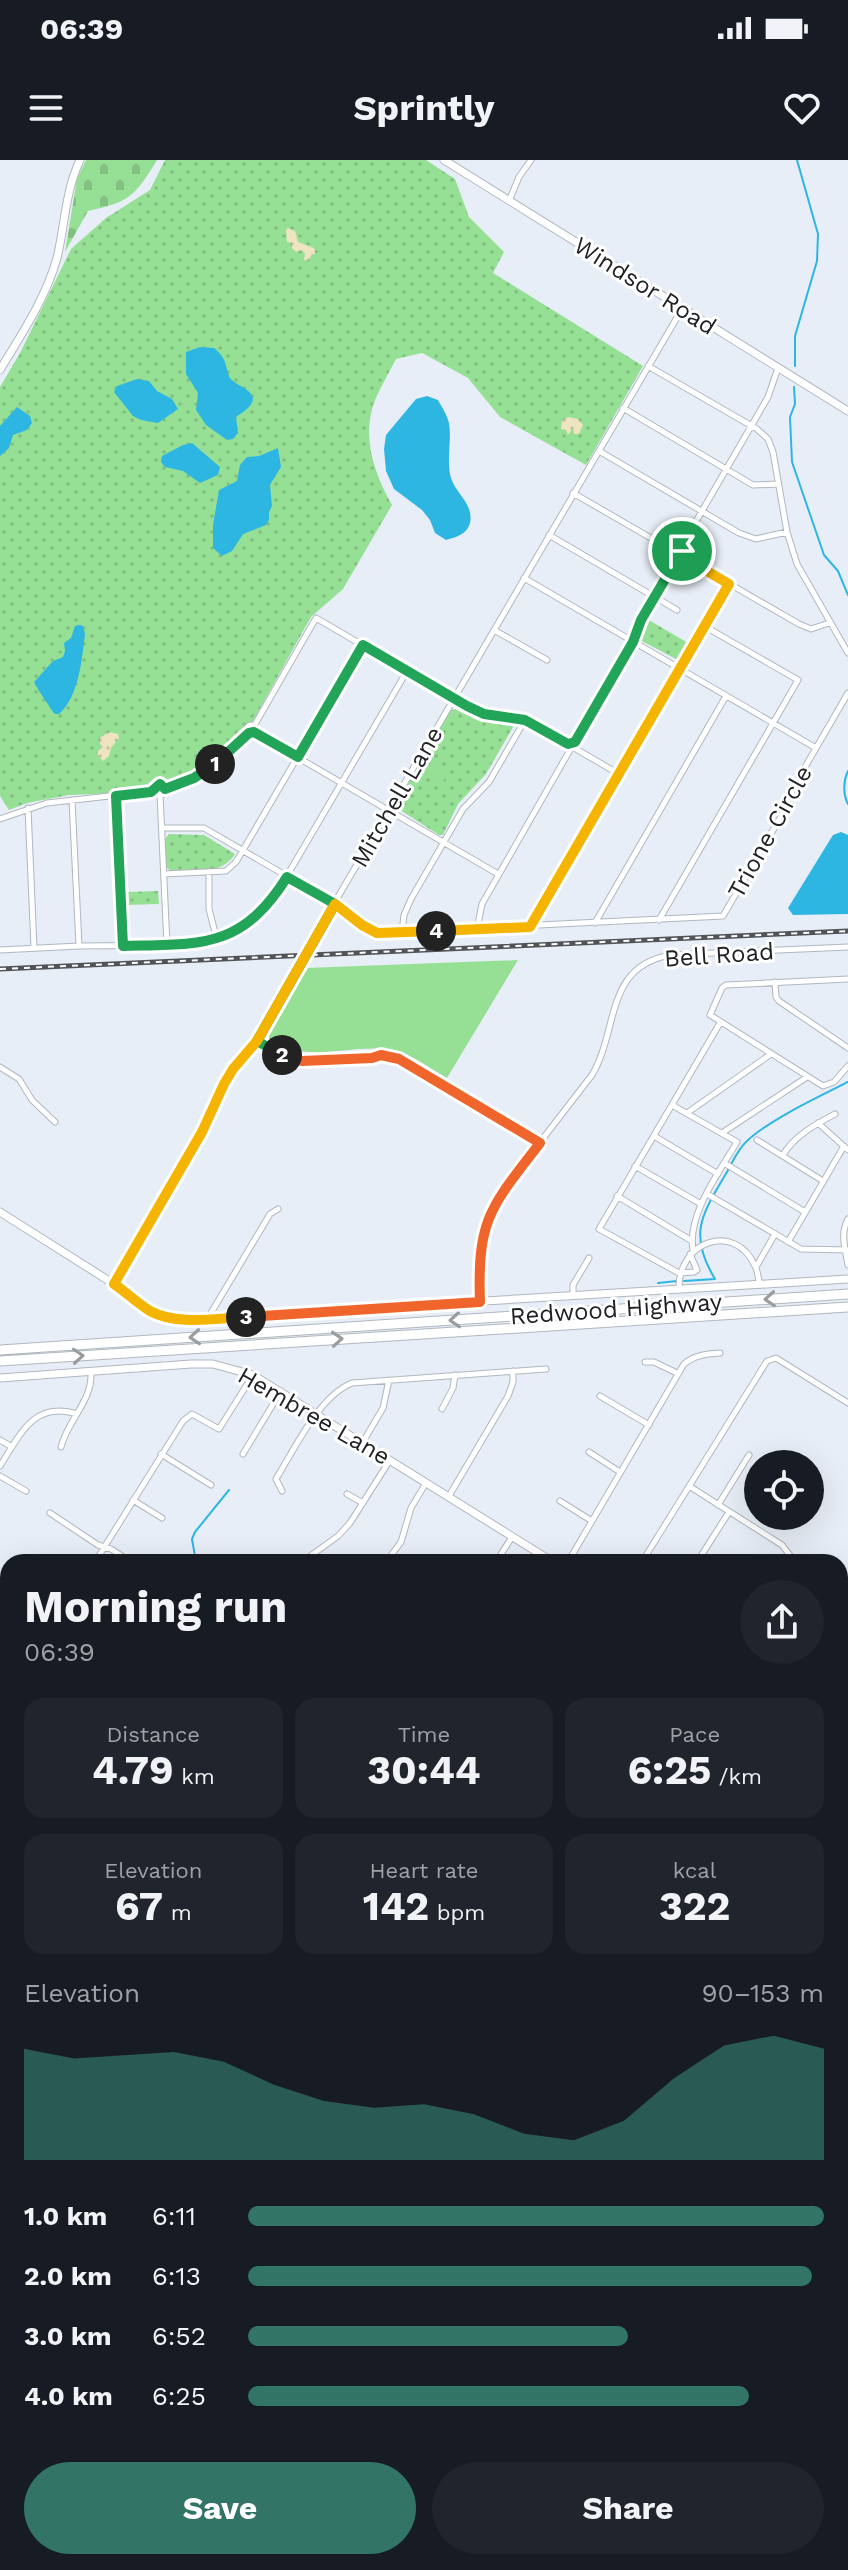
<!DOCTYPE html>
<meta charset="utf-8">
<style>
body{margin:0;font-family:"Work Sans",sans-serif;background:#20242c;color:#f1f3f6;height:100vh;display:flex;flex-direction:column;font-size:30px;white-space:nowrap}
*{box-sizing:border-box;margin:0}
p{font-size:26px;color:#9ea1a6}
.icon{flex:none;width:44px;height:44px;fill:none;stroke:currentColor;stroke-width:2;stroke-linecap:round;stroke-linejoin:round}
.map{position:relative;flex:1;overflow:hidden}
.details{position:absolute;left:0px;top:1394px;width:848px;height:1016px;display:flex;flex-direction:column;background:#171b24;border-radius:24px 24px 0 0;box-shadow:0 8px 32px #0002}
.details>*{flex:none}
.tools{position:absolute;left:744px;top:1290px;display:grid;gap:16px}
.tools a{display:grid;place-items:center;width:80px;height:80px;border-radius:50%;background:#171b24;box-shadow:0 8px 32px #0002;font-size:40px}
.pin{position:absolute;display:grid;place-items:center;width:68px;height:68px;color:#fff;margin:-34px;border:4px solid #fff;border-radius:50%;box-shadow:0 2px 8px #0007}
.km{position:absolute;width:40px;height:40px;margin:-20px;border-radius:50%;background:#222;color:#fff;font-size:22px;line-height:40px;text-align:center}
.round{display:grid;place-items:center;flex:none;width:84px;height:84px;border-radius:42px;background:#20242c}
.overview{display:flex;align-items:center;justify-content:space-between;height:136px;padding:0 24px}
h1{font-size:44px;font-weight:700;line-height:60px}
.stats{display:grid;grid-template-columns:repeat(3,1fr);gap:12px;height:136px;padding:8px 24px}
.stats div{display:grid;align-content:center;border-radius:20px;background:#20242c;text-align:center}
.stats b{font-size:40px;font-weight:700}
.stats small{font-size:22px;font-weight:400}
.stats p{font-size:22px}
.chart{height:224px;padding:16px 24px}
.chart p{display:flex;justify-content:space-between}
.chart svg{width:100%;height:144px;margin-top:8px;fill:#327567;opacity:.7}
.primary-button{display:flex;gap:16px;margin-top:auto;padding:16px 24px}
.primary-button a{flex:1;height:92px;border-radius:48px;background:#327567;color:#fff;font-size:32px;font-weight:700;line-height:92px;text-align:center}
.primary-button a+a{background:#20242c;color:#f1f3f6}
ul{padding:0 24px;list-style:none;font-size:26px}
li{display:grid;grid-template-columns:128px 96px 1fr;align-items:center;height:60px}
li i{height:20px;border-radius:10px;background:#327567}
.status{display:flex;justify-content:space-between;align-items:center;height:56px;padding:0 40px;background:#171b24;direction:ltr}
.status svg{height:22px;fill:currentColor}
header{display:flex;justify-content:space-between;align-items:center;height:104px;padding:0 24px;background:#171b24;font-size:36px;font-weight:700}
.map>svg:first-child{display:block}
</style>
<div class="status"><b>06:39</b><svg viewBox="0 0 49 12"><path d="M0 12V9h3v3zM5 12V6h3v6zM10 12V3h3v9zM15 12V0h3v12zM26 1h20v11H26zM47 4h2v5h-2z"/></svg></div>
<header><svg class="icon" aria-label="menu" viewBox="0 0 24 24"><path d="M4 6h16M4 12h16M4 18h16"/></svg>Sprintly<svg class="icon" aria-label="heart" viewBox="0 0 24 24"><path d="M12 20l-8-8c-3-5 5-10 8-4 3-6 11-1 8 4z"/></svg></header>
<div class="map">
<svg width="848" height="2410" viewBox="0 0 848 2410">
<defs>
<pattern id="green-dots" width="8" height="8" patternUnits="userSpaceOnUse" patternTransform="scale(2)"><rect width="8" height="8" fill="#96e095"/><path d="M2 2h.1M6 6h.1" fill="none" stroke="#81c080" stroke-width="1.8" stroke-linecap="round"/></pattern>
<pattern id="sand-dots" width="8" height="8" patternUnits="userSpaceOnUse" patternTransform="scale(2)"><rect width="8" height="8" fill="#eee4bf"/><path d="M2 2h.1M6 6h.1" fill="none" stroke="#ccc3a4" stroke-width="1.8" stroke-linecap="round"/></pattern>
<pattern id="cemetery-stones" width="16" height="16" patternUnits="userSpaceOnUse" patternTransform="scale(2)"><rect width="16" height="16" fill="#96e095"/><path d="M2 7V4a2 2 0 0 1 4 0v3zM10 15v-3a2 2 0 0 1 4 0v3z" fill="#81c080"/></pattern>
</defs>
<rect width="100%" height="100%" fill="#e8eef7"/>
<!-- green -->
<path fill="url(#green-dots)" d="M165,0H426L455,19L469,57L504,92L493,113L643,206L586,305L500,257L468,218L422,193L396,199C389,213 381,226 375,240C361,276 374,313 392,345L343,429L311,457L253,561L227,592L190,616L174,623L119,633L69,635L27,643L9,650L0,636V227L20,193L71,89L106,58L150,30Z
M647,459L688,483L678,500L638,479Z
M455,549L479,561L512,564L513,567L486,614L458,644L443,675H439L394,646L450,550Z
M169,674L204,675L235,694C222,715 194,711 172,712L166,707L165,679Z
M158,731L159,744L126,745L125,732Z"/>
<!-- sand -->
<path fill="url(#sand-dots)" d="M288,68L295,71L298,82L314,88L316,94H312L308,101L304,100L305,94L302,90L296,92L292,88V83L287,82L286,70Z
M568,257L578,259L583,265L579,274H574L573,268L568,275L566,270L561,269L562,261Z
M109,572L118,574L119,578L111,588L109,596L103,601L98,596V591L103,587L100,584V578Z"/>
<!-- cemetery -->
<path fill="url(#cemetery-stones)" d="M86,0H157C135,36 130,42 88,51L65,92L77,19Z"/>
<!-- pitch -->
<path fill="#96e095" d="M431,603L448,613L442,624L424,614Z
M518,800L447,918C430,909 411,893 392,890C347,883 314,905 270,880L268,874L306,808Z"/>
<!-- water -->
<path fill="#2eb6e3" d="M200,187L214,188C226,198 225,203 229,216C233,228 276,232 236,257L238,273L233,279L227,280L206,265L196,250L198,233L186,214V192Z
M137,219L149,221L157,231L172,239L178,249L158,263L141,260L133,256L114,232L117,226Z
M427,236L438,240C442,247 447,255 449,263C452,281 446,300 451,318C456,334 474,344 470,363C467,374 457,377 446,380L435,373L430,360L422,350L394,329L386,311L384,289L386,275L416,239Z
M17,247L30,256L32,263L27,270L13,275L9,288L0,296V266Z
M192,283L220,307L218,315L200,323L183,311L165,307L161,302L162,296L183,285Z
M278,288L281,307L270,325L272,346L269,352V360L266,365L243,374L232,391L222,396L213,388V365L219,330L237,321L240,305L247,297L259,296Z
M79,465L83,466L85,474C82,498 79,537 59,554H55C52,551 35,525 34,522L53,501L63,497L65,491L64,483L71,478L75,466Z
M841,672L848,675V754L793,755L788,748L833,675Z"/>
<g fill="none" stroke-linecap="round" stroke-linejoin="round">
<!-- stream -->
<path stroke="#2eb6e3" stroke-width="2" d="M795,206V176L817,101L818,74L797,0
M794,227L795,244L790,257L792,302L824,395L838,411L848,435
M848,611C843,621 843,635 848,644
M684,1121L715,1119C687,1073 703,1053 727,1012C733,1001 738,989 747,981C769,960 820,936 848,922
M658,1123L677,1121
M196,1402L192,1379L195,1372L229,1330"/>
<defs>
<path id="street" d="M509,41L519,17L531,0
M648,206L757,269L768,279L773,292L787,372L797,404L848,493
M623,248L753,325L778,324
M599,291L739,373L756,379L787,372
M573,333L675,392
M549,375L677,450
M682,391L691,370L768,237L778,208
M683,397L799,464L811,469L829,463
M524,418L816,588
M494,470L547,500
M247 569a4 4 0 1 1 8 0a4 4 0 1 1-8 0Z
M254,566L316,458L467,546L484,554L525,560L568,584
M254,572L498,714
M575,582L633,482L641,460L677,399
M576,589L619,614
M154.5 630a5.5 5.5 0 1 1 11 0a5.5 5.5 0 1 1-11 0Z
M165,629C198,616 225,600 249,573
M160,635L167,785
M116,636L123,786
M72,640L79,786
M28,648L34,788
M0,659L47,643L154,631
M162,668H204L335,744L362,765L377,773L723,756L783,653L794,626L848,533
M209,713V749L217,780
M164,714L226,711L236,702L363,485
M659,760L798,520L704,466
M595,763L726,536
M530,767L729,424
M477,769L482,744L570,590
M402,772L404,755L411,739L463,649L489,622L525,560
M0,790L79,786L193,785L217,780L238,769L257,754L284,721L407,511
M848,819L726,825L722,828L710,855L823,926L834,922L848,906
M775,822L776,837L779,841L848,888
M257,881L285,897L302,901L372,898L381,895L399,899L540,983
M0,907L19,919L32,940L55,962
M672,945L737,982C720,1011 687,1054 693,1090
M687,953L771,894
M818,963L848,990
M722,973L807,917
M654,976L718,1014
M757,980L823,1021
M783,995C794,976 816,964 835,954
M724,1003L805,1052
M635,1006L701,1044
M707,1034L801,1089L848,1090
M617,1036L692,1081
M848,1059C840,1074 845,1088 848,1105
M788,1082L844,986
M690,1094L697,1110L694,1112L679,1113L599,1069L720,863
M756,1107L775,1074
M114,1124L202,972L224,924L233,909L257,881L304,795L682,149
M679,1129C678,1081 735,1061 755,1106C758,1111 758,1119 760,1125
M573,1135V1125L589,1098
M480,1141V1088L492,1048L510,1021L592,915C619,870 604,807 670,795L848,787
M208,1158L270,1054L278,1049
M645,1202H654L677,1213
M600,1236L649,1265
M442,1249L453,1228L455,1215
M0,1280L12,1287
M363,1282L383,1248L389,1220
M61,1287C68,1259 92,1242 91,1213
M589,1292L620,1312
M161,1294L211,1325
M243,1294L281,1231
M0,1306C20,1275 34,1240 77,1254
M0,1316L26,1331
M689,1326L782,1385L795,1402
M282,1331L276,1319C294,1290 319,1236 352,1223L546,1209
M347,1334L363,1343
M449,1336L508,1236L513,1222V1211
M133,1340L162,1358
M560,1341L592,1361
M718,1345L749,1295
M50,1353L98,1385L111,1389L131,1402
M95,1402L183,1261L192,1254L219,1269L253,1215
M302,1402L338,1376L350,1363L390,1300
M386,1402L401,1382L411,1348L426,1323
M496,1402L512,1377
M568,1402L684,1204C695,1195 706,1194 720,1193
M642,1402L767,1201L776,1198L848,1243
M711,1402L701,1396L729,1352
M0,1502L8,1488
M0,1609L8,1595
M840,1623L848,1628
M840,1647L848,1634
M0,1675L8,1673
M840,1737L848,1730
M0,1797L8,1796
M840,1800L848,1795
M0,1836L8,1841
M0,1870L8,1861
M840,1913L848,1917
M840,2022L848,2007
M840,2076L848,2064
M840,2262L848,2267
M32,2402L33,2410"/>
<path id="secondary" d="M444,0L848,251
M0,210C21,175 46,138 57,98C65,65 65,32 80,0
M0,1052L114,1124L150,1150L161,1155L187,1159L848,1119
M0,1218L191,1204H213L253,1215L553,1402
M840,1432L848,1429
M840,1440L848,1436
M840,1586L848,1591
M0,1714L8,1713
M0,2358L8,2346"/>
<path id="highway" d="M0,1190L848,1134
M0,1201L848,1147"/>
</defs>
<!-- street casing -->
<use href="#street" stroke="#b1b7bf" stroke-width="7"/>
<!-- secondary casing -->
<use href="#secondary" stroke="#b1b7bf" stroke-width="9"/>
<!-- highway casing -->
<use href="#highway" stroke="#b1b7bf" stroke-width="11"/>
<!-- street -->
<use href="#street" stroke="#fff" stroke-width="5"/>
<!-- secondary -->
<use href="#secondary" stroke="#fff" stroke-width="7"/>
<!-- highway -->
<use href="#highway" stroke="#fff" stroke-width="9"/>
<defs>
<path id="rail" d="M0,809L848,771"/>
</defs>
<!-- rail casing -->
<use href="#rail" stroke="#505357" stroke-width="5"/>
<!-- rail -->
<use href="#rail" stroke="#fff" stroke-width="2" stroke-dasharray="6" stroke-linecap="butt"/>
</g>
<!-- one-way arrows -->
<defs><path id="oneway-chevron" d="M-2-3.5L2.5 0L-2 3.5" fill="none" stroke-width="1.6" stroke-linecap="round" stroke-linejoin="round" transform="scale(2)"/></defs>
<g stroke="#9b9c9d">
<use href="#oneway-chevron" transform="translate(770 1139) rotate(176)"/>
<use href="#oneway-chevron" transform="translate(455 1160) rotate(176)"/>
<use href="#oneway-chevron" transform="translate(195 1177) rotate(176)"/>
<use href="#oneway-chevron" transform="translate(337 1179) rotate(-4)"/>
<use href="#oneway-chevron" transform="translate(78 1196) rotate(-4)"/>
</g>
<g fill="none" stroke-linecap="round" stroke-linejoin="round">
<defs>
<path id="split-1" d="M215,604L249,573L254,572L298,597L363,485L467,546L484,554L525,560L568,584L575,582L633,482L641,460L677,399L675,392L682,391"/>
<path id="split-2" d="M215,604L194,618L165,629L160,624L151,632L116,636L123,786C200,784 241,790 287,717L335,744L257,881L282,895"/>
<path id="split-3" d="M246,1157L480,1142C477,1058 491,1047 540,983L399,899L381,895L372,898L302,901L282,895"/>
<path id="split-4" d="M246,1157C216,1158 178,1166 150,1151C137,1143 126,1132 114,1124L202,972L224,924L233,909L257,881L335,744L362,765L377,773L436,771"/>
<path id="split-5" d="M436,771L530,767L729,424L683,397L682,391"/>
</defs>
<!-- split-1 casing -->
<use href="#split-1" stroke="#fff" stroke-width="16"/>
<!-- split-2 casing -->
<use href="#split-2" stroke="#fff" stroke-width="16"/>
<!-- split-3 casing -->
<use href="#split-3" stroke="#fff" stroke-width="16"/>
<!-- split-4 casing -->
<use href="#split-4" stroke="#fff" stroke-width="16"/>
<!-- split-5 casing -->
<use href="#split-5" stroke="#fff" stroke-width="16"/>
<!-- split-1 -->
<use href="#split-1" stroke="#22a559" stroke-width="10"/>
<!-- split-2 -->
<use href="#split-2" stroke="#22a559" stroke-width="10"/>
<!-- split-3 -->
<use href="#split-3" stroke="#f0652b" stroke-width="10"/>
<!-- split-4 -->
<use href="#split-4" stroke="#f5b400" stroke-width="10"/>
<!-- split-5 -->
<use href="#split-5" stroke="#f5b400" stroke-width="10"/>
</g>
<g text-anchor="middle" stroke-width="6" stroke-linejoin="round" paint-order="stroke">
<!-- street labels -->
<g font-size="24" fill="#202225" stroke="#fff">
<text transform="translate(645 126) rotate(32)" y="8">Windsor Road</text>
<text transform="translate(397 637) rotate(-60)" y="8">Mitchell Lane</text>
<text transform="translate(770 672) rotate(-61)" y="8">Trione Circle</text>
<text transform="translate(719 795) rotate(-4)" y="8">Bell Road</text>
<text transform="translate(616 1149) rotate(-4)" y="8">Redwood Highway</text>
<text transform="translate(314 1256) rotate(30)" y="8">Hembree Lane</text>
</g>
</g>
</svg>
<div class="tools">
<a><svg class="icon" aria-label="locate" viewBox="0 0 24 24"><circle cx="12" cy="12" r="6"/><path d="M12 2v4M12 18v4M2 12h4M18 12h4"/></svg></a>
</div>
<div class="pin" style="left:682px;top:391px;background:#1e9e55"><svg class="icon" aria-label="arrive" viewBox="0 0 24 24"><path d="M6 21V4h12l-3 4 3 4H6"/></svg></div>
<b class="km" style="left:215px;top:604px">1</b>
<b class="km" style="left:282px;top:895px">2</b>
<b class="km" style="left:246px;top:1157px">3</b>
<b class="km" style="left:436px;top:771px">4</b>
<section class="details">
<div class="overview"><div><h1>Morning run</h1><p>06:39</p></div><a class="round"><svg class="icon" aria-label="share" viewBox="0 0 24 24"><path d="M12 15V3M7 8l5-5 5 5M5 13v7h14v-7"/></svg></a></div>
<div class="stats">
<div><p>Distance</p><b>4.79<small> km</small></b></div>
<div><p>Time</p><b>30:44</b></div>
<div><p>Pace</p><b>6:25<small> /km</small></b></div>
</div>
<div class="stats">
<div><p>Elevation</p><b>67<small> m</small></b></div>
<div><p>Heart rate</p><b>142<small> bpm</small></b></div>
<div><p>kcal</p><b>322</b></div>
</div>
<div class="chart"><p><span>Elevation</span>90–153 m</p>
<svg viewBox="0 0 160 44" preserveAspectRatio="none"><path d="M0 44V10L10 13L20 12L30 11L40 14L50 21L60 26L70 28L80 27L90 30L100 36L110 38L120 32L130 19L140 9L150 6L160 10V44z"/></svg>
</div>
<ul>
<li><b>1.0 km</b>6:11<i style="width:100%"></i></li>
<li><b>2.0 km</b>6:13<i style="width:98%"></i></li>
<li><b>3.0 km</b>6:52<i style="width:66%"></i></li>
<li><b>4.0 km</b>6:25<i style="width:87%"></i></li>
</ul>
<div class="primary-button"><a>Save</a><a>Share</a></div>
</section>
</div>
